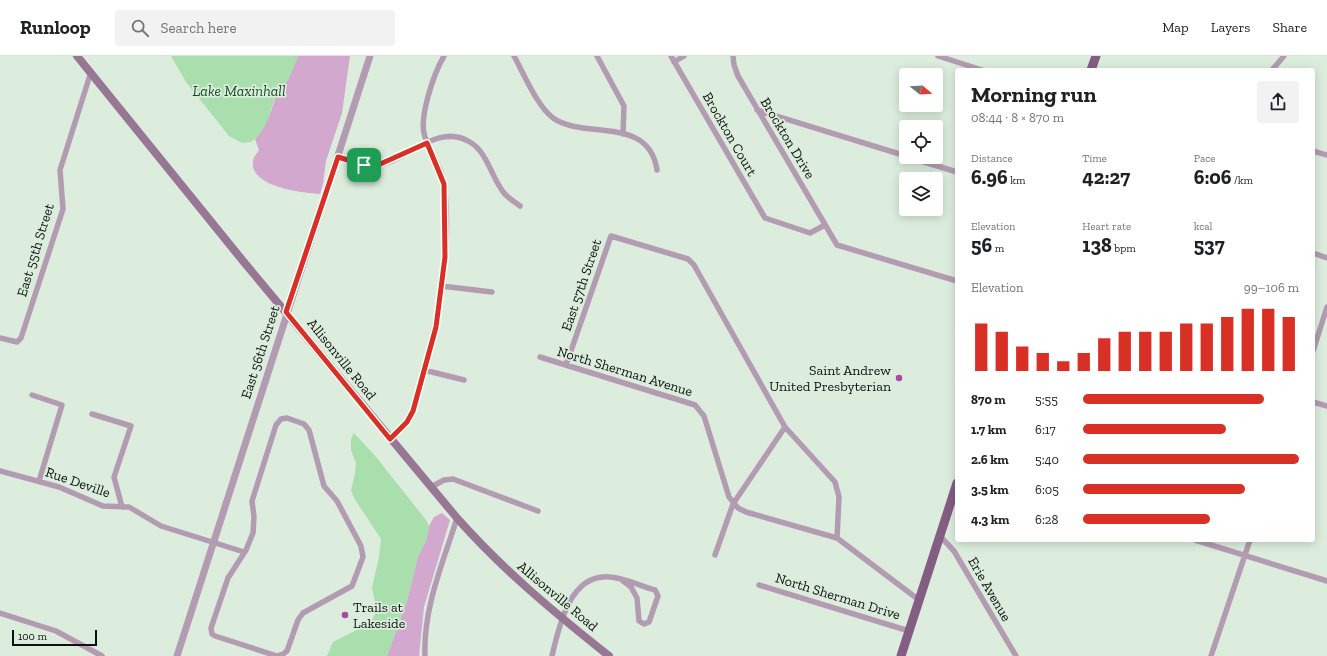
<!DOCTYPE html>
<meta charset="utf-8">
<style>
body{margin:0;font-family:"Zilla Slab",serif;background:#f2f2f2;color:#202124;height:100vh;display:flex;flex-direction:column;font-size:15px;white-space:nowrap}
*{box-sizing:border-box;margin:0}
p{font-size:13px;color:#757577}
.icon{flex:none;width:22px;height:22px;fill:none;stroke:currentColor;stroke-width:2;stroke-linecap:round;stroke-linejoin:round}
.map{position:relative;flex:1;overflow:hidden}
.details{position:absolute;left:955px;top:12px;width:360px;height:474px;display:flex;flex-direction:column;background:#fff;border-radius:4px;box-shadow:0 2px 10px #0003}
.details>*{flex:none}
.needle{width:26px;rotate:108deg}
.tools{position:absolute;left:899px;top:12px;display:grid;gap:8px}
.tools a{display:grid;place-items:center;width:44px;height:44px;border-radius:4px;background:#fff;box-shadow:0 2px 10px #0003;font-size:20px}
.scale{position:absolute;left:12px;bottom:10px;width:85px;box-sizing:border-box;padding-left:4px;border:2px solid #0c120d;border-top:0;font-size:11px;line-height:14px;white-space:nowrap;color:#0c120d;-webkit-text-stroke:3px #dceddd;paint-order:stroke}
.pin{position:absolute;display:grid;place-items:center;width:34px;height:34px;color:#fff;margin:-17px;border-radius:8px;box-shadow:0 2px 6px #0006}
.round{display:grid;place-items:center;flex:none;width:42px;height:42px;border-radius:4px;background:#f2f2f2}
.summary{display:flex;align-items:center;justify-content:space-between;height:68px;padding:0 16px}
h1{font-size:22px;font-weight:700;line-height:30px}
.figures{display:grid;grid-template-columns:repeat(3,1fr);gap:6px;height:68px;padding:4px 16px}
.figures div{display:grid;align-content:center}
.figures b{font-size:20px;font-weight:700}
.figures small{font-size:11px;font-weight:400}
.figures p{font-size:11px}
.chart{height:112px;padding:8px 16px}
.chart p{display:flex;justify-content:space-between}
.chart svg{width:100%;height:72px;margin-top:4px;stroke:#d93025;stroke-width:6}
ul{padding:0 16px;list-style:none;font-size:13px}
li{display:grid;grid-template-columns:64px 48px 1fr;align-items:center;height:30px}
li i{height:10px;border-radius:5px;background:#d93025}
header{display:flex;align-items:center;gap:24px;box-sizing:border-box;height:56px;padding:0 20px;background:#fff;border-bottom:1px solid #e0e0e0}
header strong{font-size:19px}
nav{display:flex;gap:22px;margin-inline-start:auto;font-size:14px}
.search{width:280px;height:36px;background:#f2f2f2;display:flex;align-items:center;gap:10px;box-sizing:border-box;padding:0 14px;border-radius:4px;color:#757577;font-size:15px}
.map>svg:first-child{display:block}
</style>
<header>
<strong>Runloop</strong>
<div class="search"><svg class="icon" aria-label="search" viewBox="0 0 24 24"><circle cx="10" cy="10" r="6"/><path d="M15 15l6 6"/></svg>Search here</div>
<nav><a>Map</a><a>Layers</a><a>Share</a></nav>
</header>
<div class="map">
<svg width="1327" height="600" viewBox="0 0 1327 600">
<rect width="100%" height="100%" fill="#dceddd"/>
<!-- green -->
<path fill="#d2a8cf" d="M298,0H350L342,57L326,105L323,128L320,138C302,137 249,131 253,105C253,102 257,97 259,94L255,83C269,69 274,45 280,26L288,23Z
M442,457L450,464L424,551L419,600H387L407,545L418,500L426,485L429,470L434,461Z"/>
<!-- water -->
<path fill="#a9dead" d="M171,0H298L288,25L285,28L280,26L267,66L260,78L251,86L242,87L229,80L186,26Z
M354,377L376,401L426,464L429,470L426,485L418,500L407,545L387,600H327L333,586L370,567L375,558V546L372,532L379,501L381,483L354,442L351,434L355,418L356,407L351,394V383Z"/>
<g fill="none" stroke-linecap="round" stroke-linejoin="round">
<!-- minor -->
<path stroke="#b39cb1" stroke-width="5.5" d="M514,0C524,18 537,50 553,62C584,84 649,59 657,114
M597,0L624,50L623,78
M671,0L765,162L810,177L825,169
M733,0L734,9L738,20L837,189L957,225
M938,0L982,14
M674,6L684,0
M1272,14L1284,0
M757,54L906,100
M1313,95L1327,99
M337,101C350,105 363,112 376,110C407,105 437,66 470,86C488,97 491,121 504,137C508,142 515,146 520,150
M908,101L957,116
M1313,197L1327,202
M441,230L492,236
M0,282L17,286L21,282L63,153L60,114L91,16
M1313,295L1327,251
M540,301L695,349L704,360L729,441L738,452L746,456L837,482L919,544
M566,309L611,180L688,203L694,209L785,371L835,426L839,441L837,482
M424,314L464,324
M32,339L62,349L39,425
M1313,346L1327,350
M92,358L131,370L114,421L122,451
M287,362L304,368L309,374L324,430L337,445L361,490L363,501L352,530L303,557L298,564L287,595L283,598L277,600L215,580L212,578L211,572L228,522L246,494L253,477L254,461L252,445L276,369L281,363Z
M390,383C397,376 406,370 411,361C417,349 419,333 423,320C439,260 451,197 445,134C444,115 431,99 425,81C418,63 434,17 444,0
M0,415L59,431L103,450L129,451L161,470L244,496
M431,431L444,424L453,423L538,455
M940,480L954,495L1016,600
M1195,484L1327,525
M715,499L733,448L785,371
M759,529L909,575
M0,557L56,575L102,600
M425,600C423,552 443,507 457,462
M552,600C559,570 570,517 610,521C625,522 640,530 655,534L658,540L649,566L644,568L639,565L637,542L631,531L622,524
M1211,600L1250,484"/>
<!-- tertiary -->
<path stroke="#b39cb1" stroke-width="7" d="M177,600L370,0"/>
<!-- secondary -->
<path stroke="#987795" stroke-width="8" d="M77,0L243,205L457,462C503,514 555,557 609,600"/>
<!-- primary -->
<path stroke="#845d82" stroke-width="9" d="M1091,14L1096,0
M901,600L957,427"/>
</g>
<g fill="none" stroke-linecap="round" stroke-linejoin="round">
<defs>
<path id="route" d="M427,87L444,128L445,201L436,271L413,355L407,366L390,383L286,256L338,101L364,109H378Z"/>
</defs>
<!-- route casing -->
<use href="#route" stroke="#fff" stroke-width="8"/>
<!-- route -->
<use href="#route" stroke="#d93025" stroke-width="5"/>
</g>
<!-- markers -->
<g fill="#ac46a9" stroke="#dceddd" stroke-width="1.5">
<circle cx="899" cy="322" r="4"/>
<circle cx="345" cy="559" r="4"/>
</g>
<g text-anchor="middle" stroke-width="3.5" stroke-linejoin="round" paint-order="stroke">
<!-- street labels -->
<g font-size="14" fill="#0c120d" stroke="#dceddd">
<text transform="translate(730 78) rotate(60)" y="5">Brockton Court</text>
<text transform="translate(788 82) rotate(59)" y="5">Brockton Drive</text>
<text transform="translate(35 194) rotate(-73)" y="5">East 55th Street</text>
<text transform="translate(581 229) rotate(-71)" y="5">East 57th Street</text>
<text transform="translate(260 296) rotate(-72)" y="5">East 56th Street</text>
<text transform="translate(342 303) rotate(51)" y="5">Allisonville Road</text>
<text transform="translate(625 315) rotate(17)" y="5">North Sherman Avenue</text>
<text transform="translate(78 426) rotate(19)" y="5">Rue Deville</text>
<text transform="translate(990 533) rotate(60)" y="5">Erie Avenue</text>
<text transform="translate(558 540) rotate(40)" y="5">Allisonville Road</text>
<text transform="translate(838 540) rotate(17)" y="5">North Sherman Drive</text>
</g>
<!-- poi labels -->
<g font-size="14" fill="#0c120d" stroke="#dceddd" text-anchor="end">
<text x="891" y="319">Saint Andrew<tspan x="891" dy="16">United Presbyterian</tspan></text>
<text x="353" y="556" text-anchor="start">Trails at<tspan x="353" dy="16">Lakeside</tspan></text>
</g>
<!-- water labels -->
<g font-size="15" font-style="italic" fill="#174e21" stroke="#dceddd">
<text x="239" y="40">Lake Maxinhall</text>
</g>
</g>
</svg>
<div class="tools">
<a><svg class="needle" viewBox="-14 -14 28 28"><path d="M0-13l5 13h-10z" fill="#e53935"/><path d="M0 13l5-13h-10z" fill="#757577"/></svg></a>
<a><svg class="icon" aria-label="locate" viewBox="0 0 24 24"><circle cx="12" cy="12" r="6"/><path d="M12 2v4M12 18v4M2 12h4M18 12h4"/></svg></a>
<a><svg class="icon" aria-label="layers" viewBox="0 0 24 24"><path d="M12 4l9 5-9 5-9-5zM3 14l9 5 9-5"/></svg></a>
</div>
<div class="scale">100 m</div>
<div class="pin" style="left:364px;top:109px;background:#1e9e55"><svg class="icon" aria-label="arrive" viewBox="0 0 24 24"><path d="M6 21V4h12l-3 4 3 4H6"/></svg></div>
<section class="details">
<div class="summary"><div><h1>Morning run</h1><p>08:44 · 8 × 870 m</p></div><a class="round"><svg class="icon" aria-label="share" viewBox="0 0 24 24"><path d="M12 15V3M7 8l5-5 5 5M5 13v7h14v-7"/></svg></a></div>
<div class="figures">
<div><p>Distance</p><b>6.96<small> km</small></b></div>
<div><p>Time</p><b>42:27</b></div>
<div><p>Pace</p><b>6:06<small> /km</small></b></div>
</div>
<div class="figures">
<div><p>Elevation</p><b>56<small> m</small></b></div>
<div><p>Heart rate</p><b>138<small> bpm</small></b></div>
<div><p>kcal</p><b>537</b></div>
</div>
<div class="chart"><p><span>Elevation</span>99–106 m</p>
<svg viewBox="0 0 160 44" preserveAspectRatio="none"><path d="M5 44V15M15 44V20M25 44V29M35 44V33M45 44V38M55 44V33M65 44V24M75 44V20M85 44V20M95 44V20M105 44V15M115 44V15M125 44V11M135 44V6M145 44V6M155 44V11"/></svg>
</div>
<ul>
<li><b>870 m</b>5:55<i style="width:84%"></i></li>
<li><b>1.7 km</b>6:17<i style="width:66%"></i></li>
<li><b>2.6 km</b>5:40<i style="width:100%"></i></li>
<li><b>3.5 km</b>6:05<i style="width:75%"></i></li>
<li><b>4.3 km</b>6:28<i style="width:59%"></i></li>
</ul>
</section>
</div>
